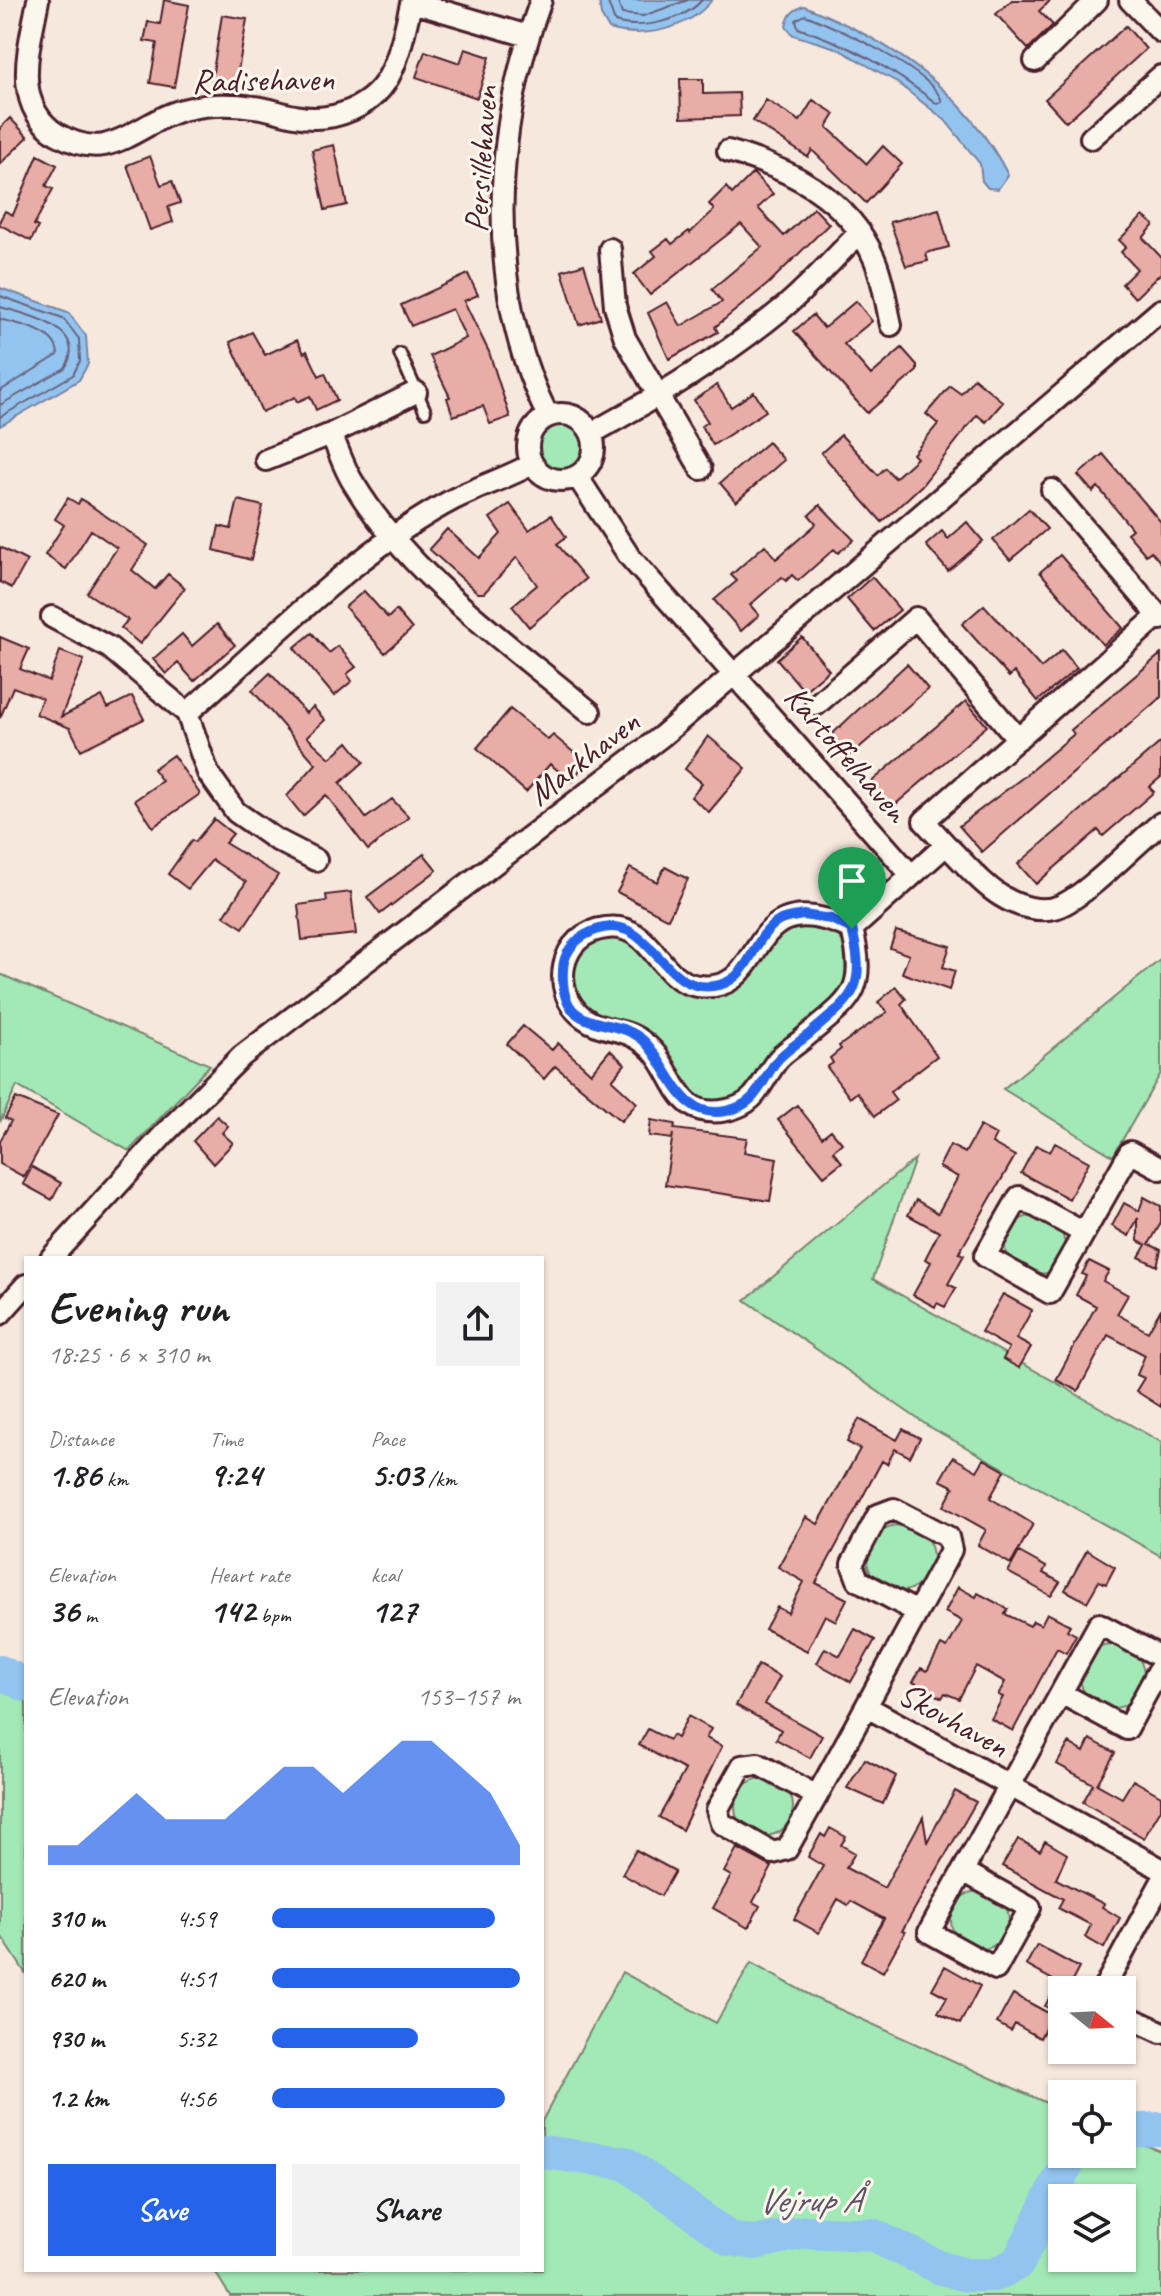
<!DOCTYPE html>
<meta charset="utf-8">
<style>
body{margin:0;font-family:Caveat,sans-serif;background:#f2f2f2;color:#202124;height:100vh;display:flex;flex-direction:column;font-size:30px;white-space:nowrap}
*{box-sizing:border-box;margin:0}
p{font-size:26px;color:#757577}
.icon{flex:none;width:44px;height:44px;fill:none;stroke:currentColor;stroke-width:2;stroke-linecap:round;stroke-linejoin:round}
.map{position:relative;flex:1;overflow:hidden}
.details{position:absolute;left:24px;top:1256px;width:520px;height:1016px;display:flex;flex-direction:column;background:#fff;border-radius:0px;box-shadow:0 2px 6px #0004}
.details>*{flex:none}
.needle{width:52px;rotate:108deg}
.controls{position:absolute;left:1048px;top:1976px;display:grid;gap:16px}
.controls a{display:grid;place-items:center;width:88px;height:88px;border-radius:0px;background:#fff;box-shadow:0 2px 6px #0004;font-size:40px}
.pin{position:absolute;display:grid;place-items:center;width:68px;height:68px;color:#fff;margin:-82px -34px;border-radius:50% 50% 50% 0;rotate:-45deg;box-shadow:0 0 8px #0007}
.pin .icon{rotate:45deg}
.round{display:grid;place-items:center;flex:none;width:84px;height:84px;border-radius:0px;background:#f2f2f2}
.headline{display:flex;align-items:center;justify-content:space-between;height:136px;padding:0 24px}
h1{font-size:44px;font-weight:600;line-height:60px}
.stats{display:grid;grid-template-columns:repeat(3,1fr);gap:12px;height:136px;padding:8px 24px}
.stats div{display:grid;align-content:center}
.stats b{font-size:34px;font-weight:600}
.stats small{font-size:22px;font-weight:400}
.stats p{font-size:22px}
.chart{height:224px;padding:16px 24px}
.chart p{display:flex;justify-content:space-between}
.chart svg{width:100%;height:144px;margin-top:8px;fill:#2563eb;opacity:.7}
.action{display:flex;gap:16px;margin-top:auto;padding:16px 24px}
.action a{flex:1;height:92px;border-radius:0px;background:#2563eb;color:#fff;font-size:32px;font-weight:600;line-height:92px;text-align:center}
.action a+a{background:#f2f2f2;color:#202124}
ul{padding:0 24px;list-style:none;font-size:26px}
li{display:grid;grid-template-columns:128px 96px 1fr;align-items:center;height:60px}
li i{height:20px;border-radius:10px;background:#2563eb}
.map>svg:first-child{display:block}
</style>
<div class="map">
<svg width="1161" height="2296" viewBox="0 0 1161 2296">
<rect width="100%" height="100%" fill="#f7e8de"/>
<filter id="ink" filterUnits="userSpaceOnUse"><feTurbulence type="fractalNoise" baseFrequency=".0125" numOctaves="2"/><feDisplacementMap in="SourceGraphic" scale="16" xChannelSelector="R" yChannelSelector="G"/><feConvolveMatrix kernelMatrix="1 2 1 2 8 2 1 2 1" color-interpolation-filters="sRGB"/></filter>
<g filter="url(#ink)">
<!-- green -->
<path fill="#a2e9b6" stroke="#768470" stroke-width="2" fill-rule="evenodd" d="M539 447a22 22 0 1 1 44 0a22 22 0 1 1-44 0Z
M803,921L835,931L848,950L850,972L842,994L748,1090C679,1128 682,1062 643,1030C614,1007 579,1032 570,979C564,947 611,924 635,943C645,951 654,966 662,977L740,984L757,966L773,937Z
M1161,959V1073L1113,1156L1003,1089Z
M0,974L210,1065L129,1151L17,1086L0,1122Z
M915,1159L873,1279L1161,1442V1556L928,1426L745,1300Z
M1028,1216L1062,1232L1066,1247L1049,1273L1033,1274L1006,1254C1002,1236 1010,1222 1028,1216Z
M867 1558a33 33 0 1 1 66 0a33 33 0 1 1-66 0Z
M1080 1676a32 32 0 1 1 64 0a32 32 0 1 1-64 0Z
M0,1658L26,1669V1974L0,1934Z
M735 1807a29 29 0 1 1 58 0a29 29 0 1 1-58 0Z
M951 1920a29 29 0 1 1 58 0a29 29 0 1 1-58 0Z
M751,1963L819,2000L1062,2110V2154H1122V2137L1161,2151V2296H230L214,2270H542V2121L622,1972L716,2023ZM1062,2198H1122V2258H1062Z"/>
<!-- water -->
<path fill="#93c4ef" stroke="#7682a1" stroke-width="2" d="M599,0H712C689,29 644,39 609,29L601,15Z
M804,6C889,40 965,90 1008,175L998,189L988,188L982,181L980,164L945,120L895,81L836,48L793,35L786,26C789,15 792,10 804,6Z
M0,288L68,312L86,336L88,364L79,380L0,426Z"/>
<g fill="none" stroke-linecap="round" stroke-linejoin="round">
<!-- shore -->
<path stroke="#676179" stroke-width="2" d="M607,0L615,22C640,30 684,21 702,0
M617,0L622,14L643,16L688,0
M805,15C834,26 936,73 942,102L936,103C891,68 852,46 798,28L796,20Z
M0,296L63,318L79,339L80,361L73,375L0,417
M0,307C26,314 90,328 65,368L0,405
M0,319C20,325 57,330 58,355L0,391"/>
<!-- river -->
<path stroke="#93c4ef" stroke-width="34" d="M0,1672L26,1685
M1122,2131L1161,2129
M542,2152L625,2163L730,2239L755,2243L805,2232L872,2235L941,2268L966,2275H994L1018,2263L1072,2154"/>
</g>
<!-- building -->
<path fill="#e8ada6" stroke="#4a1f2b" stroke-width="2" d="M164,0L189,5L174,87L150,83L157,43L144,41L148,22L160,24Z
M1012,0H1051L1039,11L1053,25L1028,49L996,14Z
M222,15L247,19L235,88L211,84Z
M1126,26L1146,49L1066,122L1045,99Z
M465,49L490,57L477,98L416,77L425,51L460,63Z
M680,79H703V94L739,93L740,116L681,118Z
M766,100L800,121L813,100L835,114L827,127L867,164L883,146L902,164L866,203L812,150L808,157L753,121Z
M10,118L28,137L0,164V128Z
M334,145L347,205L325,210L312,150Z
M38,155L57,165L46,186L53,189L34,225L38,227L31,241L0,225V220L5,211L13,215Z
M150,156L161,185L172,181L180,203L168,207L173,222L150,230L127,165Z
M753,173L773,194L758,208L784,236L814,208L829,224L768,284L715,327L718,332L669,359L648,313L667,302L681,326L722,302L712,289L762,247L741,224L650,295L634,274L656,256L652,251L668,239L672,244L689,231L690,233L714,210L709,204L726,187L732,194Z
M939,209L949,247L926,253L928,261L906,266L890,222Z
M1143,216L1154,225L1143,238L1161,257V273L1135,298L1122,284L1137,269L1121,252L1126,247L1119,240Z
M584,264L601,318L579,325L562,271Z
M468,274L478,295L464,301L489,352L510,417L490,424L483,406L453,416L447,398L450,397L430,356L466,338L452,309L411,326L401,305Z
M856,301L872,321L844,344L871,375L902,348L917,365V371L867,413L794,331L813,315L824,328Z
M252,332L265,355L297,340L304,353L307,351L319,376L325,373L337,400L316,410L310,396L297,402L295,397L262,412L230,342Z
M974,378L1003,402L986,422L977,415L922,485L882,522L821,453L841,435L878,475L885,468L895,478L917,458L913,454L938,424L926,414L950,386L961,394Z
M717,385L731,407L754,392L766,411L713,445L701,426L708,422L694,400Z
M768,442L784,460L736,502L720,483Z
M1103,454L1161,522V563L1151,551L1146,555L1127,533L1132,529L1098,487L1093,492L1078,475Z
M68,498L78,504L81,499L148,545L132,570L155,589L168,574L185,588L140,644L121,628L128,620L87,593L117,548L91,530L66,569L45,555L64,525L55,519Z
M238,500L263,506L251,560L214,550L219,526L231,529Z
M510,504L529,530L551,515L566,537L557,544L586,579L529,627L512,606L537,585L517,557L484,593H478L429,549L447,529L479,558L501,534L490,518Z
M820,505L854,540L838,553L834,549L798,581L792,575L786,581L782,577L750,605L759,615L741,631L714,600L737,581L731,575L765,545L776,559L814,526L816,523L809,515Z
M1029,509L1047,529L1010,560L993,540Z
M967,522L983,541L948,571L926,545L942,531L948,539Z
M0,547L27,561L12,588L0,582Z
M1060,555L1123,628L1103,645L1040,572Z
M872,577L900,610L874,631L847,599Z
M364,591L388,618L396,610L412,629L385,653L345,607Z
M984,605L1041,668L1062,650L1077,668L1038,701L1014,672L1009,677L962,624Z
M217,624L235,645L194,681L178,663L166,674L153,659L182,634L192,646Z
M312,633L329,653L338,646L356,667L347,674L352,681L334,696L294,648Z
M0,637L29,649L20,669L49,681L60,651L84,660L61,717L102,696L108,708L132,696L144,719L81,750L70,728L36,714L42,698L13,687L0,718Z
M802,637L829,670L804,691L777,659Z
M1161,654V697L982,852L959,826L1022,778L1074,734L1071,730Z
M907,664L928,689L848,757L830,736Z
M270,673L306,713L313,707L325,720L307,737L330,758L348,742L364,762L340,783L366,818L392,799L409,817L368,850L326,795L303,816L287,796L316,764L252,690Z
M966,701L987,726L891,808L870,783Z
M510,709L548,740L553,735L585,762L572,782L550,764L526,792L477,748Z
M708,736L746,768L709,812L691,797L702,783L685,769Z
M1161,742V777L1149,787L1154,792L1103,836L1098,830L1036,884L1018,864Z
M173,755L200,794L153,827L135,800L162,781L153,769Z
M214,819L233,834L225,843L278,875L243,928L224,916L246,882L212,860L188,889L168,874L192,840L195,842Z
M424,854L437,870L380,914L367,897Z
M665,867L688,879L668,919L617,892L630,868L657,882Z
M351,892L356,934L302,940L298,905L327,901L326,895Z
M896,931L950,946L943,967L955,971L949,990L902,973L909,955L890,948Z
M896,987L906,999L901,1004L937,1056L890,1092L896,1100L875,1116L857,1092L850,1098L827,1067L833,1063L830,1058L841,1049L839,1046L887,1012L878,1002Z
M523,1026L552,1050L558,1043L591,1073L610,1050L625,1064L612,1080L637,1103L621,1121L555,1066L544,1079L507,1044Z
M16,1098L58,1115L24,1177L0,1164V1141L11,1121L5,1118Z
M797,1105L822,1137L831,1130L842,1143L833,1151L842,1162L824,1176L778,1120Z
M217,1116L228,1126L222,1133L233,1143L213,1164L193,1141Z
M651,1120L675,1124L674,1129L747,1138L744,1152L777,1158L770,1201L665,1185L673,1134L672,1139L649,1136Z
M980,1126L996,1135L992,1143L1015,1156L959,1253L964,1255L948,1284L956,1288L945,1307L937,1303L935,1307L913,1295L931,1262L925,1259L939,1232L908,1215L916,1200L938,1213L958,1177L939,1167L950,1145L965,1153Z
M1055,1143L1089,1162L1069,1199L1021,1173L1036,1145L1050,1152Z
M32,1167L61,1183L52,1200L23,1184Z
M1144,1197L1161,1206V1223L1149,1244L1161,1250L1157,1266L1139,1257L1146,1245L1138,1241V1218L1129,1236L1112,1226L1124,1203L1139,1211Z
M1089,1261L1109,1271L1103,1281L1128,1295L1117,1314L1148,1332L1161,1309V1407L1136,1391L1144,1378L1137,1375L1145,1355L1108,1335L1078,1391L1056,1380L1096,1306L1076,1295L1086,1276L1082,1274Z
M1003,1294L1032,1310L1016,1339L1031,1347L1019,1368L1003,1359L1009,1348L981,1332Z
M859,1419L897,1440L903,1429L920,1438L910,1457L895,1449L887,1464L882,1461L816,1583L847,1599L836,1621L825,1615L807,1651L765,1629L777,1607L788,1613L804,1582L778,1567L806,1517L818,1524L860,1449L847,1442Z
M953,1457L977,1471L984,1459L1005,1471L990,1498L1033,1524L1011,1564L978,1545L986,1530L944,1506L954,1487L940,1480Z
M1087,1550L1115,1567L1106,1584L1099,1581L1087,1602L1065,1590Z
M1019,1552L1046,1567L1043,1573L1060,1582L1051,1596L1008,1572Z
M958,1587L976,1597L978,1593L1008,1609L1005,1614L1030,1626L1033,1621L1041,1625L1047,1613L1070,1625L1067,1630L1076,1635L1066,1653L1057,1648L1013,1731L991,1719L1003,1697L998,1695L1005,1682L976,1666L959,1699L945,1693L942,1698L913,1682L921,1668L927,1671L941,1645L947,1648L962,1621L945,1612Z
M855,1629L875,1640L851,1682L817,1663L825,1648L840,1656Z
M758,1665L780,1677L765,1704L822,1736L810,1758L776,1739L781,1730L736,1705Z
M688,1716L711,1729L706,1738L722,1746L682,1830L659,1817L685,1770L639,1745L648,1729L669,1740L672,1735L677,1738Z
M1090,1739L1115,1753L1097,1784L1122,1798L1133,1780L1161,1796V1809L1144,1838L1083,1802L1093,1784L1057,1764L1069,1743L1084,1752Z
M865,1759L896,1776L883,1804L847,1788Z
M955,1791L976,1802L902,1931L905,1932L883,1972L861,1960L884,1919L851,1901L848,1905L838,1899L819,1933L794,1919L823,1866L808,1857L821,1834L825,1837L830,1828L846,1837L841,1845L855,1853L846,1868L884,1888L923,1817L927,1842Z
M1018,1839L1040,1851L1045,1841L1062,1851L1067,1854L1056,1879L1104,1904L1102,1907L1120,1918L1104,1948L1085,1937L1091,1925L1058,1908L1063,1899L1002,1866Z
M737,1848L772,1867L753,1902L760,1906L748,1928L713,1908L731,1876L724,1872Z
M636,1850L675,1871L661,1896L622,1874Z
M1037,1945L1079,1968L1068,1989L1062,1985V2015L1045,2006L1058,1983L1026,1965Z
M945,1966L980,1986L960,2024L938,2012L947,1997L932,1989Z
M1013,1994L1052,2015L1040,2038L1015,2024L1011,2031L997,2023Z"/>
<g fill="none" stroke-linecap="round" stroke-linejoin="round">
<defs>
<path id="service" d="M400,354L425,411"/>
<path id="minor" d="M38,0C30,45 10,104 57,134C71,142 87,148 104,145C133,139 157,115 187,109C208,104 233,104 254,107C268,108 282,114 295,116C333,124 376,107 392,70C402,49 406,23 412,0
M541,0C493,129 484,290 548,416
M1130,0L1161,32
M412,2L528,36
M1035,61L1097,0
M1091,138L1161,76
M728,151C788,168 848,197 874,258C883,278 886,303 891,325
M610,249L615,306L625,338L701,469
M528 447a33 33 0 1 1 66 0a33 33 0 1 1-66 0Z
M592,433C659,396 722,358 782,309C810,286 835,257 860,232
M331,434C339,451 344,469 354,484C411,578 507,642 590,712
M266,460L331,434L416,392
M577,476L629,556L911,875
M1052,490L1161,619
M52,617L110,648L187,713L208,773L236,812L275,839L316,860
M816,705L916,618L1018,739
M187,713C268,643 360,548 454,499C480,486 507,478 532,464
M946,845L924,821L1158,616
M852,929C739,878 773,996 698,986C657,981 653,922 606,928C559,933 549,992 584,1018C607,1035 628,1024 653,1051C675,1074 677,1121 727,1110C757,1104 760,1084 776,1062C782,1053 795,1046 803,1039C850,999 868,994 852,929L946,845C963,861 981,884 1001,896C1017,906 1041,914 1060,906C1088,894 1136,844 1161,823
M1084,1233L1019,1197L985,1256L1050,1293L1130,1152L1161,1169
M51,1258L166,1132L242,1056L662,736L1161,310
M0,1314L26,1285
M1061,1693L1127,1729L1161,1666
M867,1707L1161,1869
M817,1796L758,1764L742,1766L717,1810L721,1823L773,1853L787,1849C843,1750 897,1650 951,1550L948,1537L894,1509L878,1515L852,1564L858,1580L917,1612
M963,1871L1030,1908L996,1969L929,1932L1099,1624L1161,1657
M1103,1990L1161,1883
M1122,2014L1161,2032"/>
</defs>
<!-- service casing -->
<use href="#service" stroke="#4a1f2b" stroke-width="16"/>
<!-- minor casing -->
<use href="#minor" stroke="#4a1f2b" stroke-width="26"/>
<!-- service -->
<use href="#service" stroke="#fbf7ec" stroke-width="10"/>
<!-- minor -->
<use href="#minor" stroke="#fbf7ec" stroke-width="20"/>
</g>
</g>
<g fill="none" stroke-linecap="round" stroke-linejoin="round" filter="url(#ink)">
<defs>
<path id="route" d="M803,915L831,919L852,929C867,991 853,997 808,1035C798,1043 783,1052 775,1063C760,1085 756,1105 726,1111C678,1120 670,1066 644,1041C615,1013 559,1039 563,970C563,955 573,942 585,935C651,898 657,1000 719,985C752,977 752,936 779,921C786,917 795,917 803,915Z"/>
</defs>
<!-- route casing -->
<use href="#route" stroke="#fff" stroke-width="16"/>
<!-- route -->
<use href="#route" stroke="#2563eb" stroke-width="10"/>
</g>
<g text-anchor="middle" stroke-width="6" stroke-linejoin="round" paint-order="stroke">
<!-- street labels -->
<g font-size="34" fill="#4a1f2b" stroke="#fbf7ec">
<text transform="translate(263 79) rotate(-1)" y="12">Radisehaven</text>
<text transform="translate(480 159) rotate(-86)" y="12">Persillehaven</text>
<text transform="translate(847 753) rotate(49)" y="12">Kartoffelhaven</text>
<text transform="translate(583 757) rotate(-38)" y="12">Markhaven</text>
<text transform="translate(954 1719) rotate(29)" y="12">Skovhaven</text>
</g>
<!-- water labels -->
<g font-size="36" font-style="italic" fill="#605166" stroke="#fbf7ec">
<text transform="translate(809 2199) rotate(-1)" y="13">Vejrup Å</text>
</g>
</g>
</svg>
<div class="controls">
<a><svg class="needle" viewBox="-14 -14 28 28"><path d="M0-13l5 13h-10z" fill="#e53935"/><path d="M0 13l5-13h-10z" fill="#757577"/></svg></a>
<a><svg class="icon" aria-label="locate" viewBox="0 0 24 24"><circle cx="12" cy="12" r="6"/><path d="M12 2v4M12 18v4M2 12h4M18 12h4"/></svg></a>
<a><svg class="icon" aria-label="layers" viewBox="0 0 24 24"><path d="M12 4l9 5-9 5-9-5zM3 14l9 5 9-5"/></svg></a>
</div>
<div class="pin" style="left:852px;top:929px;background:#1e9e55"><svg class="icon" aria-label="arrive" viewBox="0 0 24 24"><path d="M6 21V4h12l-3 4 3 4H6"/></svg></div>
<section class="details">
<div class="headline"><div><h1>Evening run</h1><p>18:25 · 6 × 310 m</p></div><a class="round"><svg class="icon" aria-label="share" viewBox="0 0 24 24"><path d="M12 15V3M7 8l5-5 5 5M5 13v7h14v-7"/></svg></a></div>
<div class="stats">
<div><p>Distance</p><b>1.86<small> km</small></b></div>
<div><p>Time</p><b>9:24</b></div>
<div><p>Pace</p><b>5:03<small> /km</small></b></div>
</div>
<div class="stats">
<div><p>Elevation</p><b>36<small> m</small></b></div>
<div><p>Heart rate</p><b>142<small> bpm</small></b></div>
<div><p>kcal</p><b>127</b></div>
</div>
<div class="chart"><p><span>Elevation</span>153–157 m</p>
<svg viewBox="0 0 160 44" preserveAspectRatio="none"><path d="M0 44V38L10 38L20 30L30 22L40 30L50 30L60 30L70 22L80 14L90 14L100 22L110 14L120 6L130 6L140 14L150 22L160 38V44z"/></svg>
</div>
<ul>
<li><b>310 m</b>4:59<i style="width:90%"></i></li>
<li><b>620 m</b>4:51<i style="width:100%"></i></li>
<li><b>930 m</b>5:32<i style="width:59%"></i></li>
<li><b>1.2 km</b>4:56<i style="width:94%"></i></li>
</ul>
<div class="action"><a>Save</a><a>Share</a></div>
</section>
</div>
